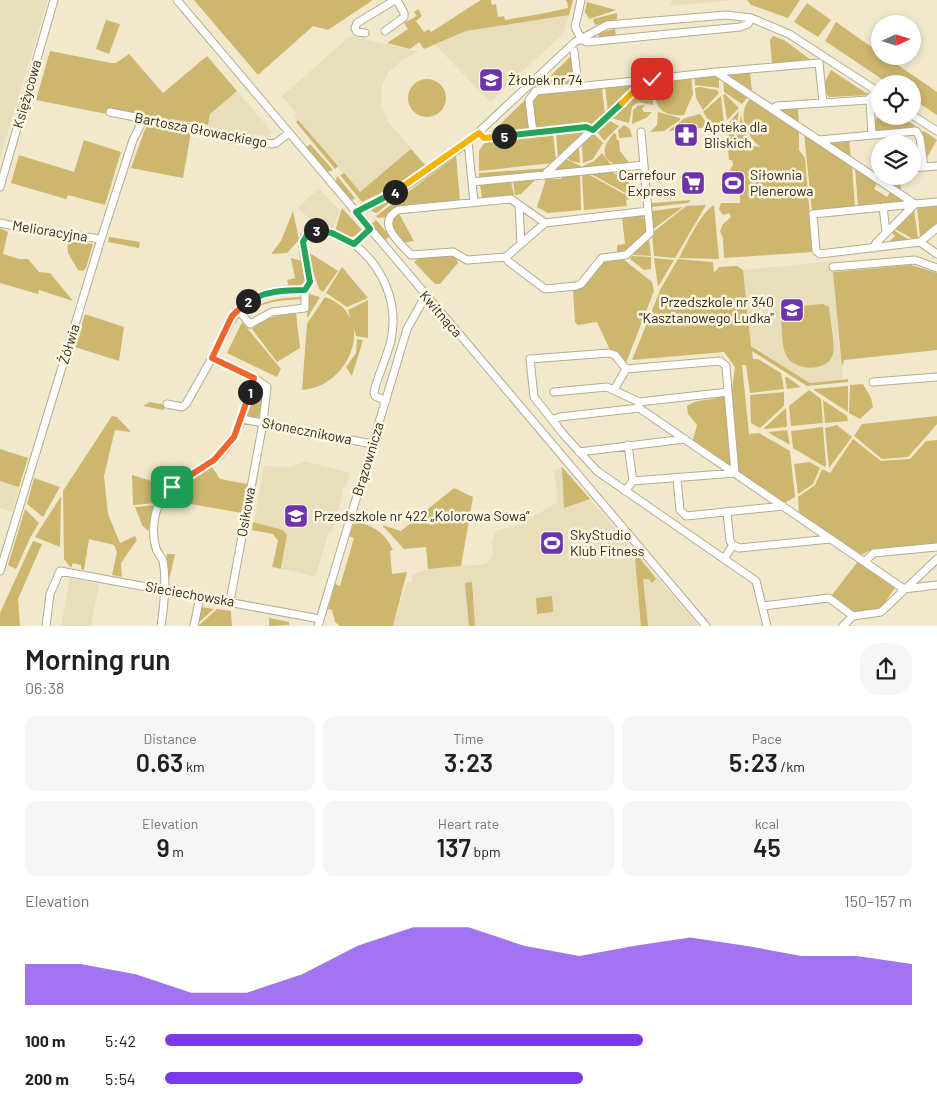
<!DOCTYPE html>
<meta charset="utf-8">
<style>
body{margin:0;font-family:Barlow,sans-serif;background:#f6f6f6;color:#202124;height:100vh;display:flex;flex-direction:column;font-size:19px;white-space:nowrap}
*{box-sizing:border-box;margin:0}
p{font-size:16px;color:#757577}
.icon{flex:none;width:28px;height:28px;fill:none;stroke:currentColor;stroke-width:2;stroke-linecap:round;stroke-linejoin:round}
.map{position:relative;height:626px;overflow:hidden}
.panel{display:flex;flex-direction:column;background:#fff;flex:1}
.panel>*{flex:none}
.needle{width:32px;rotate:86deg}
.tools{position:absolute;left:871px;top:15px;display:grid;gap:10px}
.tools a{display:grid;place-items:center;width:50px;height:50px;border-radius:50%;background:#fff;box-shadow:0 2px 8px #0003;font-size:25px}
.pin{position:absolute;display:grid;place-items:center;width:42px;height:42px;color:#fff;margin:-21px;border-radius:10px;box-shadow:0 2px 8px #0006}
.km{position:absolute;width:25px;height:25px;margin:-12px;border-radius:50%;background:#222;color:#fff;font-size:14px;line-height:25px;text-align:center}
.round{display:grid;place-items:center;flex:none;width:52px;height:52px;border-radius:20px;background:#f6f6f6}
.headline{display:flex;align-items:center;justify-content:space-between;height:85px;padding:0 25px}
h1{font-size:28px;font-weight:600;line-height:38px}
.stats{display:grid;grid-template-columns:repeat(3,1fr);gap:8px;height:85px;padding:5px 25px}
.stats div{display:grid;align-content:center;border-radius:12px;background:#f6f6f6;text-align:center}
.stats b{font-size:25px;font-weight:600}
.stats small{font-size:14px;font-weight:400}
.stats p{font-size:14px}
.chart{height:140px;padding:10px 25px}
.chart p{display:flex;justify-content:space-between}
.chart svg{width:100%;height:90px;margin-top:5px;fill:#7c3aed;opacity:.7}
ul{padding:0 25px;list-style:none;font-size:16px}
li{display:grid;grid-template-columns:80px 60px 1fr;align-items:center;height:38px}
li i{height:12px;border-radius:6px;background:#7c3aed}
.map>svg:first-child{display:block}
</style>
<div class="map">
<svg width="937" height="626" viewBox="0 0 937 626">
<rect width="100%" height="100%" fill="#f2e9cd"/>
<!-- built -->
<path fill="#e9debc" d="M0,0H48L0,159Z
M672,0H735L670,6Z
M569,15L564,33L490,102L435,45L466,31Z
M350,36L419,52L403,59L388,73L382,85L381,104L387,120L425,165L402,182L366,200L296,118L294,115L296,113L282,96Z
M237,91L272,132L269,137L207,127L210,114Z
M319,188L340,211L332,230L316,225L298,208Z
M832,261L843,379L810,383L751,345L743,270Z
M304,461L350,473L346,486L342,489V497L332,532L329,531L315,577L285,569L282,571L287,535L283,530L254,522L264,466L291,467Z
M562,467L699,626H393L407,582L412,581V574L428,569L486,564L493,554L492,542L496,531L520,524L558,502L554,471Z
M0,481L19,487L12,512L0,508Z
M70,578L99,584L91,626H61Z"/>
<!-- green -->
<path fill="#cdb66d" d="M194,0H373L328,30L313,26L258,75Z
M481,0H491L492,5L496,4L498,17L504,16L505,20C528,16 547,13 568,8L567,1L565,0H573L569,15L466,31L424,49L419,42L410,49L387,43L408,29L404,23L417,16L414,12L418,9L422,16L416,21L424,32L429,29L431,32Z
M747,0H800L788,18L751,5Z
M587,2L616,10L589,19L585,12Z
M807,3L831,20L818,37L794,22Z
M617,13V19L595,25L593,19Z
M106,20L120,24L109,54L96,49Z
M836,22L880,53V56H885L937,92V115L913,99L912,84H889L825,41Z
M615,29L616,36L599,38L598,33Z
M773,36L784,40L811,60L772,64L770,40Z
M50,51L111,63H116L129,54L163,93L207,56L237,91L210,114L208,125L138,114L132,119L36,100Z
M572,55L575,84L538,88Z
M831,70L869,95L829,97C821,88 826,79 831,70Z
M750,71L752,92L726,75V74Z
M715,75L719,78V88L695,85V76Z
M691,77L693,94L684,115C657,117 655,104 653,81Z
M408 98a19 19 0 1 1 38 0a19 19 0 1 1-38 0Z
M723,79L748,97L742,104L724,92Z
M651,81L653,105L638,102L632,107L629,123L611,118V116Z
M634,84L635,87L608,113L605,86Z
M602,87L605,116L597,124L538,128L536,125L532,99L538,93Z
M700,87L717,90L719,93L703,110L696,98L695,88Z
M725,94L739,108L727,120L723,95Z
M721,96L724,124L713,127L703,112Z
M751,98L791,124L799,132V150L805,158L813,252L724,258L723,238L720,231L723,224L731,217L729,213L723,215L719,209L721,203H740V194L725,188L724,180L733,165L732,160H729L728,149L737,137L741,115L746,135L753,146L760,147C746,135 736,113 751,98Z
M525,100L529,130L491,134H490Z
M646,105L642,108L644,112H652L646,118L632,124L633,110L638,106Z
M798,108L799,124L778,109Z
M739,111L735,136L728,144L726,126Z
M658,112L680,118V120L664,131L650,132L657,125Z
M700,114L710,127L668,131L685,118Z
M880,114V116H901L917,127L875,132L874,122Z
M298,120L338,166L335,169L296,122Z
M608,120L619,126L604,141L596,130Z
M150,125L191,132L183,178L131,168L145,129Z
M624,125L630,129L632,137L619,138L618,130Z
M581,130L584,134L558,159L556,132Z
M924,131L937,140L926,159L921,132Z
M553,133L556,161L553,163L479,171V151L486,141Z
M593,133L603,143L593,159L583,163L582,144Z
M614,133L616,134L617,140H619L620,151L631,165C605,167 596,153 614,133Z
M804,133L852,165L855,207L812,212Z
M84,140L121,152L105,205L68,195L66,199L11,183L19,155L74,172Z
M849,140L851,158L828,143Z
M310,144L333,170L327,172L306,148Z
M578,147L579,148L580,163L570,161L567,157Z
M411,149L425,165L395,186L362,202L340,175L344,173L360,192Z
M602,153L612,166H594L583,169V166L594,161Z
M456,156L460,201L397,207L386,217L378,218L376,216Z
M565,159L581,166V169L554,171Z
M855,167L878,182L874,189L887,197L891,191L905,202L858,207Z
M549,168L542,173L479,177V173Z
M621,170H628L631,196L591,174L614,171V174L621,173Z
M582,174H588L626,195L630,199L626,200L627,206L584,210Z
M880,174V176H900L901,192L877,175Z
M580,175L581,210L548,213L537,207L546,179H561L562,177Z
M337,176L355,198L351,201L336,182Z
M535,180L521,194L515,195L513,182Z
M511,182L514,195L482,198L480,185Z
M396,197L377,213L371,211L372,209Z
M691,200L688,203L652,207V203Z
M937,204V226L920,237L917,206Z
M706,205L675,258L654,256L652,233L686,206Z
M714,205L719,259L679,258C686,245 701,212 714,205Z
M683,207L652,230L651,211Z
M342,208L363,231C352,241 346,236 335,231Z
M914,210L918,238L915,240L895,229Z
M293,211L299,240L287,253L271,254L281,241Z
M398,212L414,241L403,243L391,229L392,219Z
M638,215L645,219L647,231L625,253L617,254V245L625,244L622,217Z
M376,220L390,236L385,240L371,224Z
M0,228L8,232L3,254L19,259H28L39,272L50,273L73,301L39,290L38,294L0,283Z
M893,230L911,241L888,243L895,236L891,232Z
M109,237L140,242L139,248L108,242Z
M67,239L93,244L86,268L83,271L78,270L68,253Z
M649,240L651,256L633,255L635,249Z
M305,250L338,271L323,292L319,289Z
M450,254L457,257L458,263L440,284H435L414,262L419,258Z
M632,256L651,257V269L644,270L630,259Z
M291,258L302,261L307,279C303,286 297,287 289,287L287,280L295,278Z
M654,258L674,260L658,287Z
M623,259L652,282L654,291L626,363L613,351L611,352L597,322L578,325L575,322L573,289L603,260Z
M678,259L713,262L714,273L719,267L737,266L743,270L751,346L810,383L848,379V382L807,386L752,351L753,359H758L781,373L784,389L750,393L746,365H742L749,434L759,433L790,451L795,497L784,503L693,440L697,425L688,414L687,406C704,395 715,405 732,389L735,367L724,352L632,360L661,288Z
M911,265L937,273V350L844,360L842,367L833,272Z
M342,267L368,298L347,307L326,293Z
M309,294L320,297L308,317H307Z
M303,297V299C282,301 260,300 245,317L244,315C261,299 281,298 303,297Z
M325,297C379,316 350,387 302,390L307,324Z
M368,300V338L356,336L348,310Z
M823,304L829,307C830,321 835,340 833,354C828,373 793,371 786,355C781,344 782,328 781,316L790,307Z
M296,313L300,348L277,362L252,329C266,317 278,315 296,313Z
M85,314L124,327L119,361L75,347Z
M242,322L281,369L277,377L227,353Z
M357,339L363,340L352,376L346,367L356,353Z
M785,377H787L801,387L787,389Z
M863,384L871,398L873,407L860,419L849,413L850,385Z
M256,386H260L264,394L258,420L246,418Z
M848,386V412L814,390V389Z
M809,390L821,399L823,423L791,426L789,406Z
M784,392V406L760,428L751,423L750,395Z
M823,400L847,416L848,421L825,423Z
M150,402L166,405L164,410L143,406Z
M786,408L787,427L764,429V428Z
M112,416L117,417L131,432L115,430L104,476L108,514L120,543L135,536L137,540L121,563L122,577L112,575L117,552L114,545L89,539L84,570L81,569V565L73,563L71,568L64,559L63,491Z
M937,416V424L908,457L882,459L854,436L862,424Z
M837,425L852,437L829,468L825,428Z
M823,427L826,465L825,467L793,448L791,431Z
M787,430L790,445L769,433V432Z
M853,439L881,461L910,459L926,441L937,440V543L873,549L861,555L799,514L798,497L815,485L822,469L830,473Z
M0,449L28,458L19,487L0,481Z
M810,462L820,468L813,484L798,494L794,464Z
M212,467L220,479L247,484L242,513L185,503L189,477Z
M562,467L590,499L564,508Z
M132,475L168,486L157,503L133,505Z
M34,478L60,487L43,517L27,504Z
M454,488L473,497L461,566L428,569L426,547L404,549L382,525L401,531Z
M61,496L60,547L35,537Z
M156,505L148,531L142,525L135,507Z
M25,509L39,523L30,538L16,569L8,565Z
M355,521C373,526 385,532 393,550L390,551L392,574L407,572L393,626H340L335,622L332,610L328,609L335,584L340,586L354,538L349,536Z
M253,522L283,530L287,535L281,569L272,567L278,541L273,534L252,530Z
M33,541L42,544L18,599L20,626H0V613Z
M167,554H175L168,585H166Z
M638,556L656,579L652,583L649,579H643L648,626H641L635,558Z
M859,560L896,586L880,610L853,612L832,595Z
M472,582L475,626H469L465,583Z
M552,596L553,612L537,614L536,598Z
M201,607L214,609L197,624Z
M217,609L231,611L232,626H198Z
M269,618L289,622V625L269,626Z"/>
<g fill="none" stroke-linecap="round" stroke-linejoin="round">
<defs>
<path id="street" d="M177,0L706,626
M581,0L575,27L582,40L587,42L740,27L748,24L751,18
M385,31L404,17V13L397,0
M365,33L357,32L355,28L357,23L395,0
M574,51L578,86
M717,72L819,63L823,102
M868,100L870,102L872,135
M772,109L777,106L868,100L876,91
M110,112L271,144L276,143L289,133
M912,115L937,131
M479,133L485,138L586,127L593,130
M533,133L529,100L536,91L645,80
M819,140L916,131L920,138L924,167L937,166
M468,142L474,202
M912,168L924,167
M543,176L645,80L716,72L915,204
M472,182L644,165
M0,187L54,0
M915,204L813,214L816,251L820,254L920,242L937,254
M519,206L521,243
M883,207L886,232
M356,212L402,189L468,142L575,42L607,25L726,15L751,18L789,34L880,93
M0,223L28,229L101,239
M545,223L506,257L467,260L453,252L411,255C400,243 375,223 398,210L511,199L545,223L648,211
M920,242L937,228
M354,244C383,267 399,303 391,340C387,358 378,374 374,392L375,396L386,401
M874,248L876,243L915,204L937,202
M506,257L508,261L545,289L576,286L581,284L602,258L626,255L650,233L641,132
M833,267L915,260L937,268
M238,310L250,324L272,312L305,308V290L310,282C309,269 302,256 303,244C304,215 343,238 354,244L370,229
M626,369L615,355L609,353L530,359L534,397L564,435L597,471L756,581L767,626
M873,382L937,377
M554,392L607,387L639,402L728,392L726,366L720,361L626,369L614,390
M639,402V408L904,589L937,585
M167,404L182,407L186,404L212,358
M242,419L372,444
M552,420L560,417L639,408
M628,445L633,481
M579,452L685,439
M677,479L680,510L686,516L783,506
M625,491L633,481L735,473L728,392
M727,512L730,541L733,545
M724,559L733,545L739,548L831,539
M865,561L874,553L937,547
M0,571L101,239L133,140L143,120
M230,601L263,423L267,387L254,378L212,358C237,308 243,288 305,290
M763,606L829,598L853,616
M46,626L50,594L60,571L320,619
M161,626C164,606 167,581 163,561C162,557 157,553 156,548C152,536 153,518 158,507C171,478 191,479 212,462C239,442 245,408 254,378
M194,626L200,596
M318,626L407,329L426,295
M843,626L853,616L881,612L937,559"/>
</defs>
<!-- street casing -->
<use href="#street" stroke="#b4ac91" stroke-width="9"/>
<!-- street -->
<use href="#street" stroke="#fff" stroke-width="7"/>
</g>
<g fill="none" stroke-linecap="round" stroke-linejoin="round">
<defs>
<path id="split-1" d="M172,487L214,460L234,437L250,392"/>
<path id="split-2" d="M248,301L232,316L212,358L254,378L250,392"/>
<path id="split-3" d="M248,301C266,291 285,290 305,290L310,282L303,242L308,233L316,230"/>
<path id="split-4" d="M316,230L332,233L354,244L370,229L356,212L395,192"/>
<path id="split-5" d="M395,192L479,133L484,138L504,136"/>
<path id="split-6" d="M504,136L586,127L593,130L622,103"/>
<path id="split-7" d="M622,103L645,80L652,79"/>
</defs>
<!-- split-1 casing -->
<use href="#split-1" stroke="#fff" stroke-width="10"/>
<!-- split-2 casing -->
<use href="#split-2" stroke="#fff" stroke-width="10"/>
<!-- split-3 casing -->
<use href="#split-3" stroke="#fff" stroke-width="10"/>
<!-- split-4 casing -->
<use href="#split-4" stroke="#fff" stroke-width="10"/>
<!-- split-5 casing -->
<use href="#split-5" stroke="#fff" stroke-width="10"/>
<!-- split-6 casing -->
<use href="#split-6" stroke="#fff" stroke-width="10"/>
<!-- split-7 casing -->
<use href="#split-7" stroke="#fff" stroke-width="10"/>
<!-- split-1 -->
<use href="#split-1" stroke="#f0652b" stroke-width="6"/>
<!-- split-2 -->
<use href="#split-2" stroke="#f0652b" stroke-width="6"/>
<!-- split-3 -->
<use href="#split-3" stroke="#22a559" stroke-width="6"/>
<!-- split-4 -->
<use href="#split-4" stroke="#22a559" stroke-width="6"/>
<!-- split-5 -->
<use href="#split-5" stroke="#f5b400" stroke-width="6"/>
<!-- split-6 -->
<use href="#split-6" stroke="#22a559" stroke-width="6"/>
<!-- split-7 -->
<use href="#split-7" stroke="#f5b400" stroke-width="6"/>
</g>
<!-- icons -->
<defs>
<symbol id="school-square" viewBox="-11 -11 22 22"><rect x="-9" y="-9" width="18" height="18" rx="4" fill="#6d33aa" stroke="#fdf6e0"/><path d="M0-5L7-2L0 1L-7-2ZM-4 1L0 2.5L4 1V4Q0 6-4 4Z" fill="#fff"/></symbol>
<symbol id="pharmacy-square" viewBox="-11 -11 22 22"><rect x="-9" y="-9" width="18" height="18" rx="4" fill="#6d33aa" stroke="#fdf6e0"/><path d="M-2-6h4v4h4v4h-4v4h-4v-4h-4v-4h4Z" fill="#fff"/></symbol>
<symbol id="supermarket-square" viewBox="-11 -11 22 22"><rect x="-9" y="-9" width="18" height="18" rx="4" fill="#6d33aa" stroke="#fdf6e0"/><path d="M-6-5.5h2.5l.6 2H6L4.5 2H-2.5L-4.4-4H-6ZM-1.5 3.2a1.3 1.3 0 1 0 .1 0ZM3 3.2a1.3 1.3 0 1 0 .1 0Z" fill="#fff"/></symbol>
<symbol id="stadium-square" viewBox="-11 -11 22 22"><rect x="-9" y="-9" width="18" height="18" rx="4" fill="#6d33aa" stroke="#fdf6e0"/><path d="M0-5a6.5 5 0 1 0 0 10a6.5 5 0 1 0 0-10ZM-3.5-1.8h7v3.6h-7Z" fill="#fff"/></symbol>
</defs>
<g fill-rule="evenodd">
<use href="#school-square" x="477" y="66" width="28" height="28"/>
<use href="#pharmacy-square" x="672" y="121" width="28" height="28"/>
<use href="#supermarket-square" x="679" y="169" width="28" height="28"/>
<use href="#stadium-square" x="719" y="169" width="28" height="28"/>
<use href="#school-square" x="778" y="296" width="28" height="28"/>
<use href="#school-square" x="282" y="502" width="28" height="28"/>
<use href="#stadium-square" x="538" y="529" width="28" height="28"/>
</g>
<g text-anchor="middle" stroke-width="5" stroke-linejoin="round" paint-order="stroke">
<!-- poi labels -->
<g font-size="14" fill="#2e2a20" stroke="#fdf6e0" text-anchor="start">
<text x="508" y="85">Żłobek nr 74</text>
<text x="704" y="132">Apteka dla<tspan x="704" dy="16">Bliskich</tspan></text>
<text x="676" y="180" text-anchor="end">Carrefour<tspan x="676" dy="16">Express</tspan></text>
<text x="750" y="180">Siłownia<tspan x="750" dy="16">Plenerowa</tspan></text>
<text x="774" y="307" text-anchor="end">Przedszkole nr 340<tspan x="774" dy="16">"Kasztanowego Ludka"</tspan></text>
<text x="314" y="521">Przedszkole nr 422 „Kolorowa Sowa”</text>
<text x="570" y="540">SkyStudio<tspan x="570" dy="16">Klub Fitness</tspan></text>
</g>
<!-- street labels -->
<g font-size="14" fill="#2e2a20" stroke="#fdf6e0">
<text transform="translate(27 94) rotate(-74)" y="5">Księżycowa</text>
<text transform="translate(201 130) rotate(11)" y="5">Bartosza Głowackiego</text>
<text transform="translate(50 231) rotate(9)" y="5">Melioracyjna</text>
<text transform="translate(441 314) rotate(49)" y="5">Kwitnąca</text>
<text transform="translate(69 344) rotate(-73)" y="5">Żółwia</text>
<text transform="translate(307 431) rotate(11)" y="5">Słonecznikowa</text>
<text transform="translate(368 459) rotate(-73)" y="5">Brązownicza</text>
<text transform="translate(246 512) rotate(-80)" y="5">Osikowa</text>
<text transform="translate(190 594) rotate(10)" y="5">Sieciechowska</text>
</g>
</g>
</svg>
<div class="tools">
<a><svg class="needle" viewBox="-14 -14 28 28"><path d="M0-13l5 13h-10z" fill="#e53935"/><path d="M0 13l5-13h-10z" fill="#757577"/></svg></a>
<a><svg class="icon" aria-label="locate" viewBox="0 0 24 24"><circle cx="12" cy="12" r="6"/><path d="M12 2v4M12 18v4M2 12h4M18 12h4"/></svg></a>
<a><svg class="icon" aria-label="layers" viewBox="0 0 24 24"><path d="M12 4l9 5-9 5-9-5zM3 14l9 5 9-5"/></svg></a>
</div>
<div class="pin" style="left:172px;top:487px;background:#1e9e55"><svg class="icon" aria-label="arrive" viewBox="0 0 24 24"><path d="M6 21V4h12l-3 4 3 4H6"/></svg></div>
<div class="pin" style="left:652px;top:79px;background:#d93025"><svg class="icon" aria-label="check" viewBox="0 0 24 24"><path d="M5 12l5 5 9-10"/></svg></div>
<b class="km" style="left:250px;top:392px">1</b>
<b class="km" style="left:248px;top:301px">2</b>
<b class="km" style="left:316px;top:230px">3</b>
<b class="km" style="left:395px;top:192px">4</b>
<b class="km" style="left:504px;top:136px">5</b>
</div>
<section class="panel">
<div class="headline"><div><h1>Morning run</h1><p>06:38</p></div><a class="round"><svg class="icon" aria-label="share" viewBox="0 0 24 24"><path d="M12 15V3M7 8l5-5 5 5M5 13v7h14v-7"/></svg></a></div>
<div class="stats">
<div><p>Distance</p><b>0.63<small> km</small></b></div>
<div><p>Time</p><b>3:23</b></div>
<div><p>Pace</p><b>5:23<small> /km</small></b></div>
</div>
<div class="stats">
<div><p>Elevation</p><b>9<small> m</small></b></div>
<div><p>Heart rate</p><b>137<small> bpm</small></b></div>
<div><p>kcal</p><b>45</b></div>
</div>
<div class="chart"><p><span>Elevation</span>150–157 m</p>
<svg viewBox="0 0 160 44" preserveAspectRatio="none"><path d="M0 44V24L10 24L20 29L30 38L40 38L50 29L60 15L70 6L80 6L90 15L100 20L110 15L120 11L130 15L140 20L150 20L160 24V44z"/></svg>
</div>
<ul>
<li><b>100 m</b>5:42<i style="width:64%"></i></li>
<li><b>200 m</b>5:54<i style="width:56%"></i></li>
</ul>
</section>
